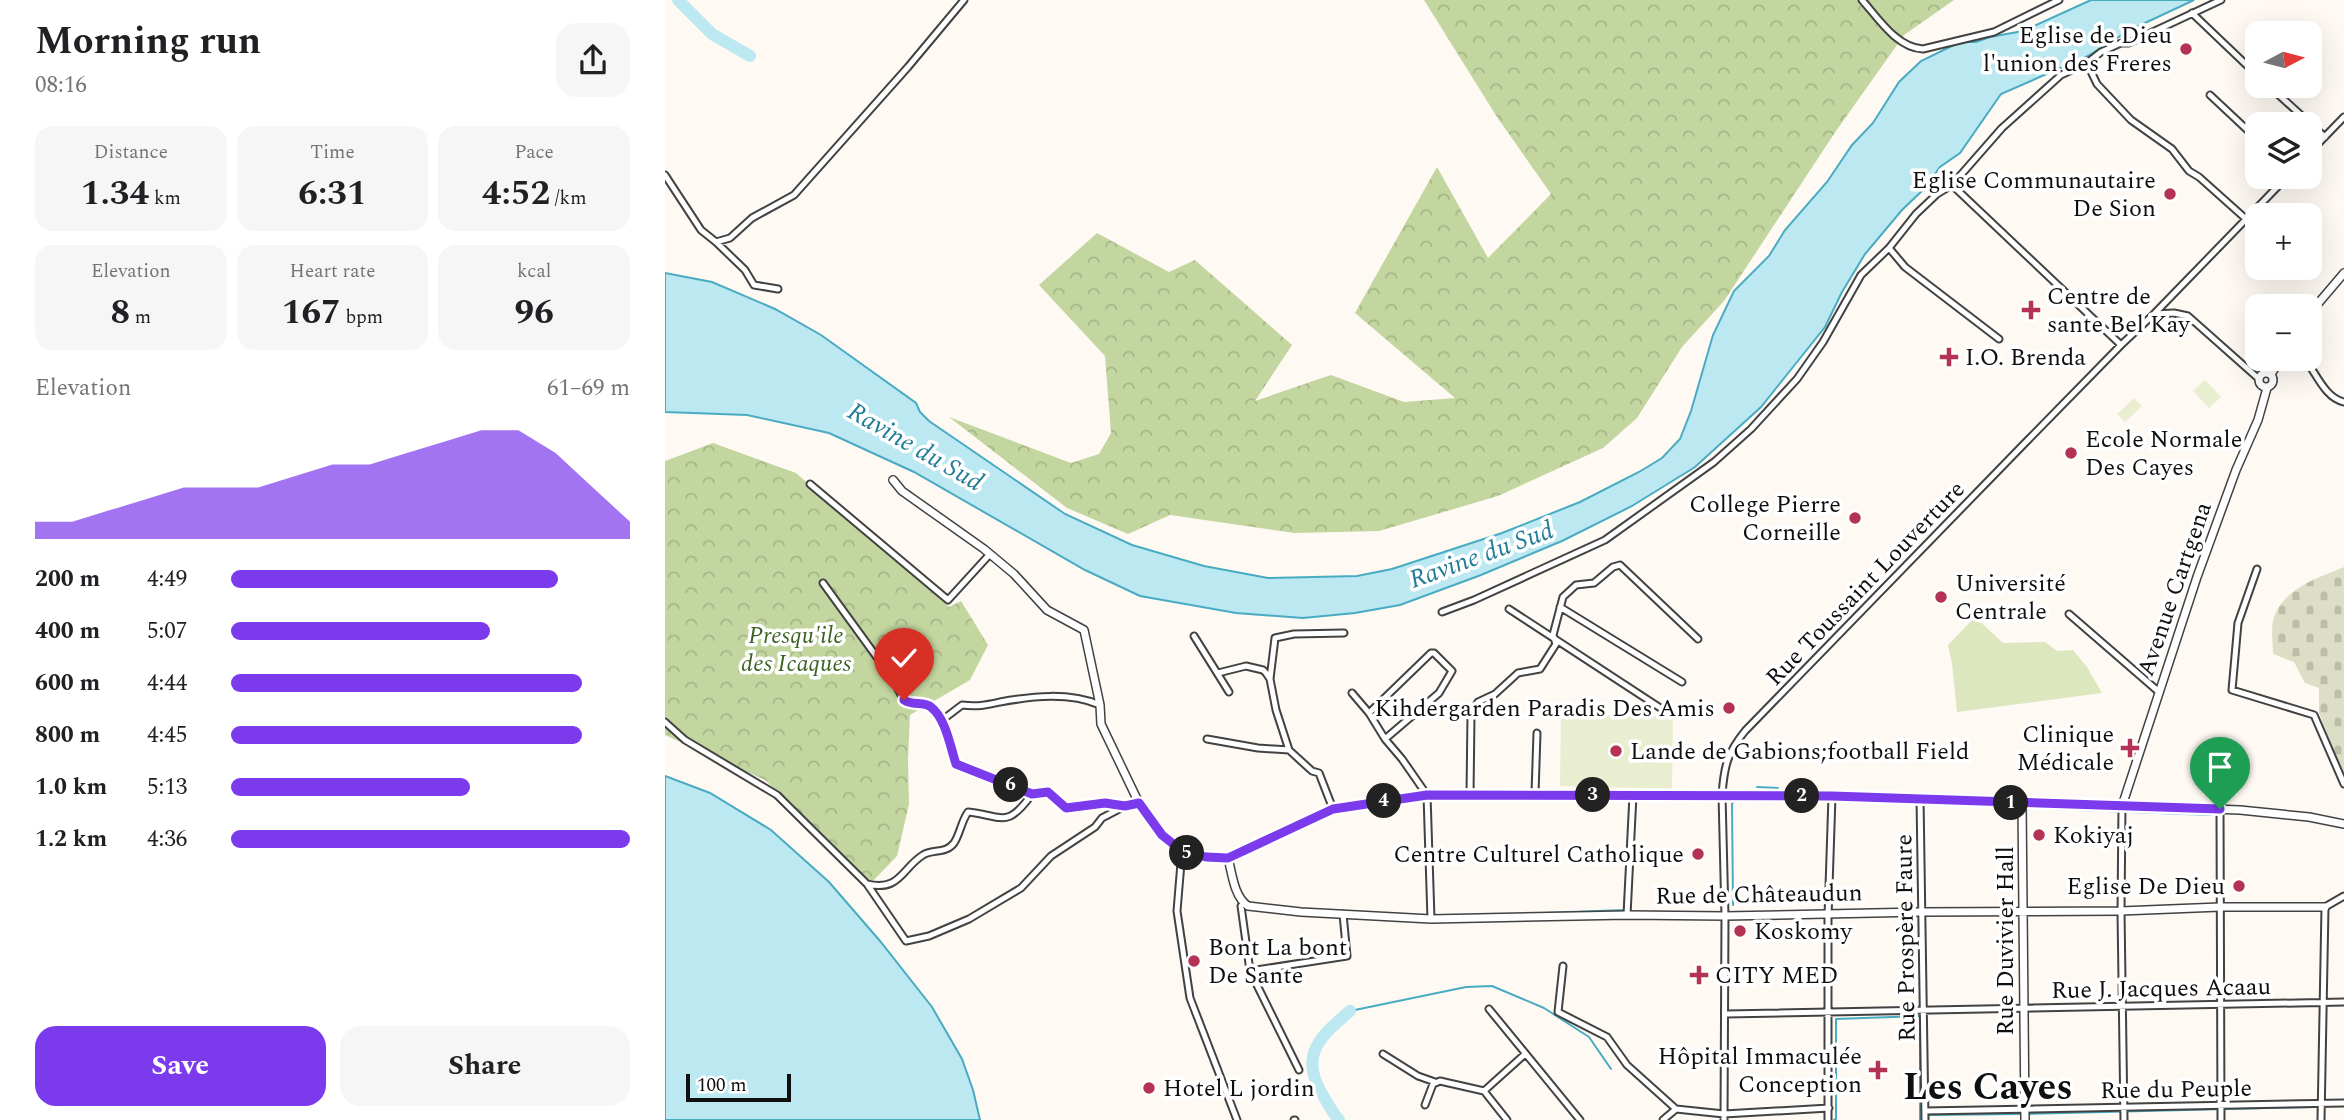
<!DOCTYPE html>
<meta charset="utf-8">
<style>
body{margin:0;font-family:Spectral,serif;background:#f6f6f6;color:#202124;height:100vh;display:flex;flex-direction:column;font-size:26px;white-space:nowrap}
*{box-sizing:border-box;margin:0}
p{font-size:23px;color:#757577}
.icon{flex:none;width:38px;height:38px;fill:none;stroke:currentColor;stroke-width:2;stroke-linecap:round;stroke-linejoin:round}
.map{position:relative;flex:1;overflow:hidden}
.side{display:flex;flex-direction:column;background:#fff;width:665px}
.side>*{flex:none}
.needle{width:46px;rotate:83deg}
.buttons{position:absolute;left:1580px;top:21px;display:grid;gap:14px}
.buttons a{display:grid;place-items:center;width:77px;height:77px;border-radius:14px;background:#fff;box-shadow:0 7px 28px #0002;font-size:35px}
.scale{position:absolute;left:21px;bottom:18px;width:105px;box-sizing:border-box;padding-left:7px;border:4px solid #0f0f0f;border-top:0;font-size:19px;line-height:24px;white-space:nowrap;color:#0f0f0f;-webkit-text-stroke:5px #fff;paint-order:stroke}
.pin{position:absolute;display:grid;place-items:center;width:60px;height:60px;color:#fff;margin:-72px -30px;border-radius:50% 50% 50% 0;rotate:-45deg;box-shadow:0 0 7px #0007}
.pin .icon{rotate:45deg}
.km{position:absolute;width:35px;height:35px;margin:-18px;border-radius:50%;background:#222;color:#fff;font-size:19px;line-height:35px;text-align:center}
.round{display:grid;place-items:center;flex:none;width:74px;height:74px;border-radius:21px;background:#f6f6f6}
.summary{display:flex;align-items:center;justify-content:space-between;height:119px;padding:0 35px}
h1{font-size:38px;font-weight:700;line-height:52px}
.metrics{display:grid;grid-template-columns:repeat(3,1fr);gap:10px;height:119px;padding:7px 35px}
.metrics div{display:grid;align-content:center;border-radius:18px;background:#f6f6f6;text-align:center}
.metrics b{font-size:35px;font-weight:700}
.metrics small{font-size:19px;font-weight:400}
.metrics p{font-size:19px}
.chart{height:196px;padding:14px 35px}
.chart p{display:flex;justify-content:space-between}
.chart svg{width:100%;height:126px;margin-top:7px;fill:#7c3aed;opacity:.7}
.action{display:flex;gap:14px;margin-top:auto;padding:14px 35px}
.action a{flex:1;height:80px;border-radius:21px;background:#7c3aed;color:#fff;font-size:28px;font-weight:700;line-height:80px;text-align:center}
.action a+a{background:#f6f6f6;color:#202124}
ul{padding:0 35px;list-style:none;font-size:23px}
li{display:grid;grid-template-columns:112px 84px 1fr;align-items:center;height:52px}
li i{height:18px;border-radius:9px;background:#7c3aed}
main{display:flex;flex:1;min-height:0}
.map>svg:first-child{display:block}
</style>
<main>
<section class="side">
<div class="summary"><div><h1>Morning run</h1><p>08:16</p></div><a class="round"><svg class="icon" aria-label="share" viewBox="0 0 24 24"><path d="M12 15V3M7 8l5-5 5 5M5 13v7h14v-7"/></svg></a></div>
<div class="metrics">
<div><p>Distance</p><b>1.34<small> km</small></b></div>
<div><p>Time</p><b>6:31</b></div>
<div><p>Pace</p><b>4:52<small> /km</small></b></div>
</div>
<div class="metrics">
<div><p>Elevation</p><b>8<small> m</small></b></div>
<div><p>Heart rate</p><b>167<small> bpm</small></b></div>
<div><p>kcal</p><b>96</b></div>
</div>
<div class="chart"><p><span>Elevation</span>61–69 m</p>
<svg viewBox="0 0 160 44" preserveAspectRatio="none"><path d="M0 44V38L10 38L20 34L30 30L40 26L50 26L60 26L70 22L80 18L90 18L100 14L110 10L120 6L130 6L140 14L150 26L160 38V44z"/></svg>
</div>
<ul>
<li><b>200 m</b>4:49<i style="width:82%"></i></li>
<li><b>400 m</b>5:07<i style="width:65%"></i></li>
<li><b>600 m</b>4:44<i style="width:88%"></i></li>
<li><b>800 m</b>4:45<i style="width:88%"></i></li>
<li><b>1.0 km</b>5:13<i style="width:60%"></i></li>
<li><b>1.2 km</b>4:36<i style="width:100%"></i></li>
</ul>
<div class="action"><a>Save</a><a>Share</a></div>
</section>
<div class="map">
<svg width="1679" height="1120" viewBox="0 0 1679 1120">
<defs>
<pattern id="forest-crowns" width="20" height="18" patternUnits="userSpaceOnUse" patternTransform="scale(1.75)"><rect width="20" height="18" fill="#c3d69f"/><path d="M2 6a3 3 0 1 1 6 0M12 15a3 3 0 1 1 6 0" fill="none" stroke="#a6b688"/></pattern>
<pattern id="cemetery-stones" width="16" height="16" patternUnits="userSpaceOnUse" patternTransform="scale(1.75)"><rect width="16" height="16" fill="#dcdfc5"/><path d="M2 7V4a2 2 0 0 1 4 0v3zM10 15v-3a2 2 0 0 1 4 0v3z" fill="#bcbea8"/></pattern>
</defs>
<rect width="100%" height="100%" fill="#fef9f3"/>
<!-- grass -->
<path fill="#dce6bf" d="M1310,617L1338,643L1380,642L1392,651L1408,650L1422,667L1437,693L1292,712L1287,663L1283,645Z"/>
<!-- forest -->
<path fill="url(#forest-crowns)" d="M759,0H1289L1239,35L1171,131L1059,301L1017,347L972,418L938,448L833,496L714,531L629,533L505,515L463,534L402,508L284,417L406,463L434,454L446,433L440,356L374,285L432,233L504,272L530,260L627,345L590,401L666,375L739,402L790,398L690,313L772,167L823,258L886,194L832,117Z
M48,443L131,473L284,607L296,601L323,645L305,680L245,715L243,760L244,804L232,856L206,883L100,780L0,735V461Z"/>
<!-- cemetery -->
<path fill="url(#cemetery-stones)" d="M1679,567V777L1654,713V688L1640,683L1629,662L1608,654C1608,644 1606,631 1608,621C1617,588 1651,579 1679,567Z"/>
<!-- pitch -->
<path fill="#eaeed0" d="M1540,380L1556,397L1544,408L1528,391Z
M1469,398L1477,406L1460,422L1452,414Z
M896,714L1008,717L1007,789L895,786Z"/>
<!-- water -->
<path fill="#bce8f1" stroke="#49abc2" stroke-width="2" d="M1426,0H1529L1465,30L1423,56L1336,94L1295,153L1275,167L1260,188L1237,210L1200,254L1177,292L1160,327L1096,407L1030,467L967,506L897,541L816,575L735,605L690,613L638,618L571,613L475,596L420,570L249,472L164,433L82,415L0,412V273L47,282L110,309L156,335L251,403L255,412L264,421L400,514L467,545L539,566L603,578L692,576L727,569L837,533L915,502L974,472L997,458L1015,439L1026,411L1048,335L1069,291L1104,256L1120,230L1162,182L1187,145L1208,123L1234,82L1256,61L1295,42H1311L1325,37L1358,31Z
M0,776L45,793L106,830L164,882L215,941L267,1007L297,1059L308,1090L315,1120H0Z"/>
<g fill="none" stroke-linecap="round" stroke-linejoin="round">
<!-- stream -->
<path stroke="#49abc2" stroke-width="2" d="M1092,787L1113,788
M1170,801L1252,804
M1258,804L1354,808
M1359,808L1546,815
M1068,905L1067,804L1070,799L1165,801
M854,914L959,910L965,811
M685,1011L801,987L827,986L879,1008L924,1037L946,1069
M1361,1114L1647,1107
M1263,1115L1356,1114
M1169,1120L1171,1119V1019L1255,1016V1120"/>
<!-- river -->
<path stroke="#bce8f1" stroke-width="12" d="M13,0L47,34L85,56
M674,1120C667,1112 662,1102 656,1092C634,1054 657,1035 685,1011"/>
<defs>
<path id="minor" d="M1197,0C1213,18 1232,48 1258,49L1329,32L1394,0
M1527,13L1592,75
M1422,63L1432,84L1466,120L1507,149L1524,171L1534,177L1581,219
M1604,86L1660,137
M1545,95L1592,139
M1645,152L1679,117
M0,175L36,230L51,242L65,238L87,218L129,195L243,67L299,0
M1287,185L1456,345
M51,242L80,270L89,285L113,289
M1224,248L1240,267L1334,339
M1489,314L1509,313L1523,316L1594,379
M1640,359C1651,373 1660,398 1679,402
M145,484L283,600L325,554
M1592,569L1573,623L1567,690L1649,715L1679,784
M158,583L227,678L239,700L244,703L261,704L266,707L276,721L291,763L367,794
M895,607L1017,682
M844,609L1003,713
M777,612L809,600L940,540L1049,462L1086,429L1132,379L1158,342L1196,275L1224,248L1251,214L1272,194L1287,185L1337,128L1396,75L1422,63L1436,52L1456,43H1464L1556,0
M1404,614L1494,692
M529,636L564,692
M553,673L581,666L598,670L601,673L605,679L611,710L624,750L647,771L654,773L668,809
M605,679L610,638L629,634L679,633
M687,693L704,713L720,739L737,759L762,795L766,919
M704,713L766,653H769L787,671L774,693L720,739
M276,721L297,705C312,707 321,705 335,702C368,696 404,692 435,705
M0,722L20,740L112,795L202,884L241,941L264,936L304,919L356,888L386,856L430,827L437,818L460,806L474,803
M542,739L593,748L624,750
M870,794L872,733
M805,795L806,715L813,702L830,694L853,673L875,669L891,644L888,635L898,597L911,585L929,583L948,567L955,565L1033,639
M1255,798L1260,1120
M1457,806L1456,911L1459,1120
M1555,809L1556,1120
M517,851L512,911L525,998L572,1120
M202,884C235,892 237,868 258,855C267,849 281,854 289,843C295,834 296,822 303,812C338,816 342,829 367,794C384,788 389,797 401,808L440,803L460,806
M579,904L576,906L585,971L634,1070
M962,915L968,795
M898,966L893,1012L942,1037L962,1065L1011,1109L1059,1114L1164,1108
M585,971L682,956L678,914
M824,1009L915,1120
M1061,1014L1679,1002
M718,1054L753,1076L770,1082
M819,1091L860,1054
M760,1105L768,1084L775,1081L819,1091L842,1120
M1260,1111L1679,1103
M629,1120H630
M998,1120L1011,1109
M1059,1120L1060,916L1057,795C1059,767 1062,753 1080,731L1360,443L1456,345L1489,314L1622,177
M1163,1120V917L1167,796
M1656,1120L1660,907L1679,896"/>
<path id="tertiary" d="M1645,313L1679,273
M1594 380a7 7 0 1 1 14 0a7 7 0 1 1-14 0Z
M1606,374L1616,359
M228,480L237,491L319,549L349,574L382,610L419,630L435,705L436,724L471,797L497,835L517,851L541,857L563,858L668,809L762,795H1057L1255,798L1575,810L1644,817L1679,824
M1357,803L1360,1120
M1457,806L1532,577L1571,470L1593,420L1602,388
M563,858C567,873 569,897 583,906L636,912L766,919L962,915L1060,916L1256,912L1456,911L1555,907H1660"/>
</defs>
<!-- minor casing -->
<use href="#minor" stroke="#424242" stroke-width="9"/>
<!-- tertiary casing -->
<use href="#tertiary" stroke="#424242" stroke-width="10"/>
<!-- minor -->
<use href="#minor" stroke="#fff" stroke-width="5"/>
<!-- tertiary -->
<use href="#tertiary" stroke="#fff" stroke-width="7"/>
</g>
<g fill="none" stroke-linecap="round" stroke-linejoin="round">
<defs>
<path id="route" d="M239,700C247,706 259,701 266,707C281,719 285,746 291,764L367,794L383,792L401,808L440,803L460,806L474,803L497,835L517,851L541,857L563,858L668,809L762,795L1167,796L1555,809"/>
</defs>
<!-- route casing -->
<use href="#route" stroke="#fff" stroke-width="14"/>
<!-- route -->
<use href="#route" stroke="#7c3aed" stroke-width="9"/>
</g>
<!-- markers -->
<g fill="#b43354" stroke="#fff" stroke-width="2.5">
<circle cx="1521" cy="49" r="7"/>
<circle cx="1505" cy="194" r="7"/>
<path d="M1362.5 299.5h7v7h7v7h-7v7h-7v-7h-7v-7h7z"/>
<path d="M1280.5 346.5h7v7h7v7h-7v7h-7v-7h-7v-7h7z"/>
<circle cx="1406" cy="453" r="7"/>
<circle cx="1190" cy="518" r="7"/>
<circle cx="1276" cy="597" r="7"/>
<circle cx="1064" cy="708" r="7"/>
<path d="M1461.5 737.5h7v7h7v7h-7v7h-7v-7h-7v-7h7z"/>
<circle cx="951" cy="751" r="7"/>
<circle cx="1374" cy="835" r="7"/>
<circle cx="1033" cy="854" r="7"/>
<circle cx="1574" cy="886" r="7"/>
<circle cx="1075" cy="931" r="7"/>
<circle cx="529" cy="961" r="7"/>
<path d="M1030.5 964.5h7v7h7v7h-7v7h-7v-7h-7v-7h7z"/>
<path d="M1209.5 1059.5h7v7h7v7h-7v7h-7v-7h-7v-7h7z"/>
<circle cx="484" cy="1088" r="7"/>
</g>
<g text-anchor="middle" stroke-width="7" stroke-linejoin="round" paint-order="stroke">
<!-- poi labels -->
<g font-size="24" fill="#0f0f0f" stroke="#fff" text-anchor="start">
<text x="1507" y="43" text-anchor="end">Eglise de Dieu<tspan x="1507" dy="28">l'union des Freres</tspan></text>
<text x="1491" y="188" text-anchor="end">Eglise Communautaire<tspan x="1491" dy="28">De Sion</tspan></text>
<text x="1382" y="304">Centre de<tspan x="1382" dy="28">sante Bel Kay</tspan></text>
<text x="1300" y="365">I.O. Brenda</text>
<text x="1420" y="447">Ecole Normale<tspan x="1420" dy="28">Des Cayes</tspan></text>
<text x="1176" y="512" text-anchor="end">College Pierre<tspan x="1176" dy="28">Corneille</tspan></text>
<text x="1290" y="591">Université<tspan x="1290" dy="28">Centrale</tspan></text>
<text x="1050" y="716" text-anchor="end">Kihdergarden Paradis Des Amis</text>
<text x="1449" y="742" text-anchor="end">Clinique<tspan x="1449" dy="28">Médicale</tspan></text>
<text x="965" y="759">Lande de Gabions;football Field</text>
<text x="1388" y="843">Kokiyaj</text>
<text x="1019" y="862" text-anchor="end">Centre Culturel Catholique</text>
<text x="1560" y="894" text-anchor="end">Eglise De Dieu</text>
<text x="1089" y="939">Koskomy</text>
<text x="543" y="955">Bont La bont<tspan x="543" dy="28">De Sante</tspan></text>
<text x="1050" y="983">CITY MED</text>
<text x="1197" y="1064" text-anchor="end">Hôpital Immaculée<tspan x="1197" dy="28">Conception</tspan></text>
<text x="498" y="1096">Hotel L jordin</text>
</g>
<!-- street labels -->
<g font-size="24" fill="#0f0f0f" stroke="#fff">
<text transform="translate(1200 583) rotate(-46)" y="8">Rue Toussaint Louverture</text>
<text transform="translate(1509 589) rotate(-71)" y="8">Avenue Cartgena</text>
<text transform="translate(1094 894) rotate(-1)" y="8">Rue de Châteaudun</text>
<text transform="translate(1240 938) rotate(-91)" y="8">Rue Prospère Faure</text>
<text transform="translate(1340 941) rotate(-90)" y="8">Rue Duvivier Hall</text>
<text transform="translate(1496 988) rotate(-1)" y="8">Rue J. Jacques Acaau</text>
<text transform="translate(1511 1089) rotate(-1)" y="8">Rue du Peuple</text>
</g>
<!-- park labels -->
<g font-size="24" font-style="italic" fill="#3e6225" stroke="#fff">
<text x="131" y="643">Presqu'ile<tspan x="131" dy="28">des Icaques</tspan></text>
</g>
<!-- water labels -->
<g font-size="26" font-style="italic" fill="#237d97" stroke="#fff">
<text transform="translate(251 446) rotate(30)" y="9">Ravine du Sud</text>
<text transform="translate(816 554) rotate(-20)" y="9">Ravine du Sud</text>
</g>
<!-- town labels -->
<g font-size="38" font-weight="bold" fill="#0f0f0f" stroke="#fff">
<text x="1323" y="1099">Les Cayes</text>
</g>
</g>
</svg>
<div class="buttons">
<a><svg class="needle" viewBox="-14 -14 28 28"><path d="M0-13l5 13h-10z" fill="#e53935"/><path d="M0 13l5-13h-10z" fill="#757577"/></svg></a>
<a><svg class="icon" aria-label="layers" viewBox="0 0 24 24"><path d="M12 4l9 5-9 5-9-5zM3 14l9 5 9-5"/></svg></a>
<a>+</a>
<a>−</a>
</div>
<div class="scale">100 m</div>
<div class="pin" style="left:1555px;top:809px;background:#1e9e55"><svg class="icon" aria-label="arrive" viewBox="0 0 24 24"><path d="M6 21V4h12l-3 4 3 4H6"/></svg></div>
<div class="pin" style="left:239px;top:700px;background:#d93025"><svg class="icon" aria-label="check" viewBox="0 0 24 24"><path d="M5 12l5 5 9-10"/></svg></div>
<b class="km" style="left:1346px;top:803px">1</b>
<b class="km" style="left:1137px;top:796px">2</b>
<b class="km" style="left:928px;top:795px">3</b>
<b class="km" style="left:719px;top:801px">4</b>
<b class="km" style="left:522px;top:853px">5</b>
<b class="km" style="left:346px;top:785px">6</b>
</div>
</main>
